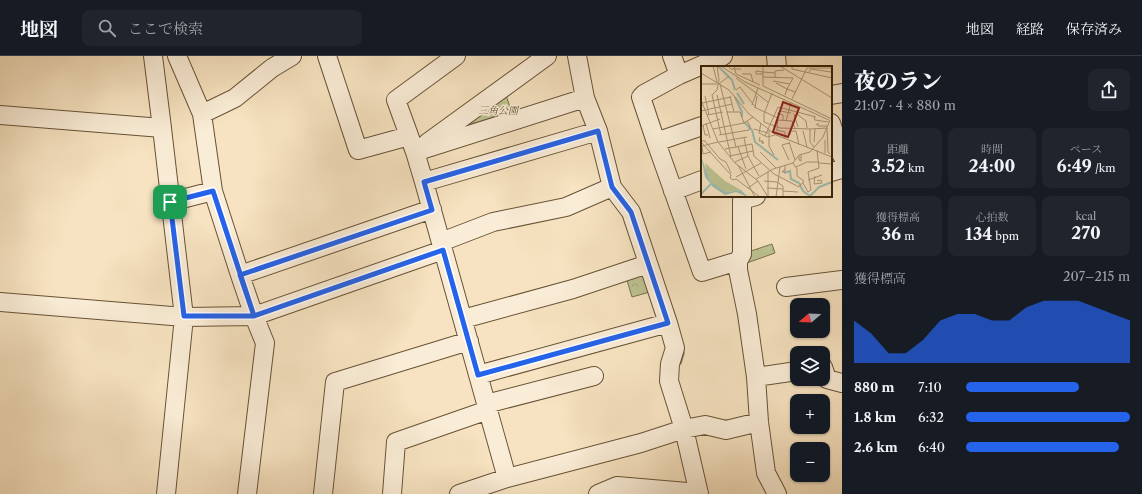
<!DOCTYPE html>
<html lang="ja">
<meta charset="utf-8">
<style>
body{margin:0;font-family:"Libre Caslon Text","Noto Serif JP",serif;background:#20242c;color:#f1f3f6;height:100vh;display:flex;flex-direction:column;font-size:15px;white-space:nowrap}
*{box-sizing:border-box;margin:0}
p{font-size:13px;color:#9ea1a6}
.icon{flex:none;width:22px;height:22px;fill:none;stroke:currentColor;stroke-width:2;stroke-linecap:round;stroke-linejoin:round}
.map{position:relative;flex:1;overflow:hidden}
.sheet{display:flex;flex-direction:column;background:#171b24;width:300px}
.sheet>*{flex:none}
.needle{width:26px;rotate:251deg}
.fabs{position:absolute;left:790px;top:242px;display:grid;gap:8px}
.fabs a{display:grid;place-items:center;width:40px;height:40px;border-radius:8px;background:#171b24;box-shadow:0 1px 3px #0004;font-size:20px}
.pin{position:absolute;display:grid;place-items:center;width:34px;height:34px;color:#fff;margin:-17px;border-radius:8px;box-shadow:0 2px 6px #0006}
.round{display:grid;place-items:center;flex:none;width:42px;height:42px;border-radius:8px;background:#20242c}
.overview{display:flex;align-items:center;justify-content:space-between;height:68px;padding:0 12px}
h1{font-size:22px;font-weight:800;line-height:30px}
.figures{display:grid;grid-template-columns:repeat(3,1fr);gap:6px;height:68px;padding:4px 12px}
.figures div{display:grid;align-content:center;border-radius:8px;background:#20242c;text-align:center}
.figures b{font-size:17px;font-weight:800}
.figures small{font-size:11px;font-weight:400}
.figures p{font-size:11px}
.chart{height:112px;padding:8px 12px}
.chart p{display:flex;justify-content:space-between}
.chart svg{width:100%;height:72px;margin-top:4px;fill:#2563eb;opacity:.7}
ul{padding:0 12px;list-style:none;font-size:13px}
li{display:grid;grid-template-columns:64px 48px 1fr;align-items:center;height:30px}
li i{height:10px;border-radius:5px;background:#2563eb}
header{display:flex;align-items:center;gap:24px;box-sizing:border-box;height:56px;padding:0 20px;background:#171b24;border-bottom:1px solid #363941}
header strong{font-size:19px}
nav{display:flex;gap:22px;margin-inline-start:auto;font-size:14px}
.search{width:280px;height:36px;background:#20242c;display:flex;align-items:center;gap:10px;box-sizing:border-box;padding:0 14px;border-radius:8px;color:#9ea1a6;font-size:15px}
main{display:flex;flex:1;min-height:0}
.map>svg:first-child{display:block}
</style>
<header>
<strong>地図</strong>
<div class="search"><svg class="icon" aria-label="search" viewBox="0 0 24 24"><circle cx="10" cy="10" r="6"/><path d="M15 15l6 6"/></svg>ここで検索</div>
<nav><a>地図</a><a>経路</a><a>保存済み</a></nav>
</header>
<main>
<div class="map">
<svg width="842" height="438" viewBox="0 0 842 438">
<defs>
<pattern id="park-crowns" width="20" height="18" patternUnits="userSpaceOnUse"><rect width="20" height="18" fill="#bdc392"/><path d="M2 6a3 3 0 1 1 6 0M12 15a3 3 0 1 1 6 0" fill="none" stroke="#a3a77c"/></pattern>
</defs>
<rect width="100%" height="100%" fill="#f7e3c1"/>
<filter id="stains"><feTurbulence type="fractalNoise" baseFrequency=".005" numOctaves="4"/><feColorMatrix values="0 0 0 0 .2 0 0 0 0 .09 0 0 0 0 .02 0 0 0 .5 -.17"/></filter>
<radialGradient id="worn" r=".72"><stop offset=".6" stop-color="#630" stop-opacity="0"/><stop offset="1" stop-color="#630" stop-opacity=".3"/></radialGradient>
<!-- park -->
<path fill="url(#park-crowns)" stroke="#7a724c" d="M505,36L513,60L434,86Z
M772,188L775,197L744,208L748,196Z
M644,215L650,236L632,241L626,221Z"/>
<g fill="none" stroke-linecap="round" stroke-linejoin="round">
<!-- stream -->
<path stroke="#75806e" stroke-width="3.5" d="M680,307L683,297L682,292"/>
<defs>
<path id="minor" d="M153,0L162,72L184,261L166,438
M177,0L202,58L213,135L240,219L254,260L265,287L247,438
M327,0L358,94L409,80
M456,0L396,44L415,96L424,126L507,422
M577,0L585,42L598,75L612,131L631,156L668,267L675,292L670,308L669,325L684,373L699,438
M672,0L679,19L723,0
M776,0L777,11
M679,19L644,38L641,41L656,86L702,70
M831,39L842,37
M202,58L235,42L272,12L292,0
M0,59L162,72
M831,67L842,100
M656,86L702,216L738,205
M427,87L547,0
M415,96L585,42
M831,116L842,113
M424,126L598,75
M673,135L702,124
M756,140L742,144V198L738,205V214L747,258L756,321L759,366L766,417L777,438
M170,146L213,135
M441,186L493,166L566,151L612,131
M240,219L432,153
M786,231L842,224
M0,246L184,261L254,260L443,194
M463,263L573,233L648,208
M823,311L827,323L842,327
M478,319L668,267
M756,321L797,315
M486,348L594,320
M323,438L335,326L469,285
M392,438L396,386L488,354
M459,438L507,422L641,387L684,373L705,369L726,374L759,366
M598,438L617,430L699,437"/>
</defs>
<!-- minor casing -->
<use href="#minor" stroke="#685236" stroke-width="20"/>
<!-- minor -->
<use href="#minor" stroke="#faedd7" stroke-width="18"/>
</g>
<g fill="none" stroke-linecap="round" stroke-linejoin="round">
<defs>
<path id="route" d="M170,146L213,135L254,260L443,194L478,319L668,267L631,156L612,131L598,75L424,126L432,154L240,219L254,260H184L170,146"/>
</defs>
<!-- route casing -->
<use href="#route" stroke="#fff" stroke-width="8"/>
<!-- route -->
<use href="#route" stroke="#2563eb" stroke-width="5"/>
</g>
<g text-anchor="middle" stroke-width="3" stroke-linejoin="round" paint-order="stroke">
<!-- park labels -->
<g font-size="10" font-style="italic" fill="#605231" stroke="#faedd7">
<text x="498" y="58">三角公園</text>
</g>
</g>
<!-- overview -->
<g transform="translate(701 10)">
<rect width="131" height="131" fill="#f7e3c1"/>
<path d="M4,97L24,115L40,124L25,126L12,118L6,111Z" fill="#bdc392"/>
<path d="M0,90L9,115L25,126L40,124L47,131L35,126L24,129L12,121L4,111Z" fill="#9dbeb3"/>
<path fill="none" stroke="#9dbeb3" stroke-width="2" d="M17,0L31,14L34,24M36,27L43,38M34,31L41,46V51M43,56L51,64L54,76L77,94M83,107L89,105L90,113L98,117L102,125L109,130L118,121L131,116M0,128L10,118"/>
<path fill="none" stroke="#ab9677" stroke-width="1" d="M12,0L16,16M16,0L18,14L16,24L11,29L20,69M20,0L44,16L128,54M27,0L30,3H40M33,0L35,8L59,19M62,0V20L131,53M79,0L131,32M91,0V3L131,12M62,6L55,5V8H62M62,6L74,7M108,6L110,3L130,6M0,7L28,24L48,48L75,69L131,91M41,8H50L52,16M62,11L92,12L86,23L94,26M35,12L67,36M74,12V5L83,4M72,15L89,18M75,17L86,23L84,29M0,18H16M18,18L28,10M19,18L35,81M35,24L39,21L55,42L77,52L76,64M71,27L63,48V56L79,62L109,63V76L113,81M16,29L30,91M4,30L8,49M29,30L33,46M91,33L106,2H131M0,34L17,76L34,97L57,115L67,131M1,37L30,31M51,39L57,22M54,42L56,30M0,45L31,38M25,46H39L43,57M76,47L82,49V55M93,48L97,61M96,48L105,55L106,62M6,49L22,46M113,51L114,54L127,56M77,54L91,55L94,62M85,55L90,36M5,57L9,72M60,57L58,67L66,71L74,69M2,59L4,69H7M115,59L117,57V60H126M0,60L19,53M126,62L127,86L129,88M12,63L43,57L52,51M53,63L67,67M109,63L126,62M68,64V80L73,89M75,64L84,66V73M102,65L106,81M71,67L79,45L90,47M18,69L48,64L49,60L46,55M89,69V65H95L98,79M64,70L77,41L115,51M59,71L58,75H62V78L60,75M43,72L47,90L58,110M1,75H4L19,93L25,96L30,107M0,76L30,109L29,112L32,114L35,113L59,131M18,76L46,71M88,76L94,94M113,76L114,63M88,77L81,79L88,94M37,81L45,103M24,83L51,78L53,90L73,108L98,121L103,115M10,86L2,88L1,80L17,76M59,86L75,102M124,87V74M29,90L52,85M98,90V94L100,95V89M34,96L47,90M92,97L96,103V110L103,115M118,97L131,98M37,99L54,131M84,100V106H81L84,103M95,101L106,96H118M114,110L113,118L121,117L120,114L116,115M35,111L60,97M55,113L72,103L92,97L98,89L109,86L122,71L129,54M107,114L121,109M63,115L76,116L82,120V131M102,117L107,126L110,124M47,122L57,115M66,122L82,123M110,124L107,106L118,102L116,84M82,125L97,126M67,131V105M75,131L79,101"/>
<path fill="#8f2418" fill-opacity="0.15" stroke="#8f2418" stroke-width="2" d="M82,36L98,42L87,71L72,66Z"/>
<rect width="131" height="131" fill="none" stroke="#382207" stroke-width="2"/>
</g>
<rect width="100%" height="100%" filter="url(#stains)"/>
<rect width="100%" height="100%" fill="url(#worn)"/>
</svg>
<div class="fabs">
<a><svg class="needle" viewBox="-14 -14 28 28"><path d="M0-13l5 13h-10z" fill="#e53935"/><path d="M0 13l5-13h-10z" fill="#9ea1a6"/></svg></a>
<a><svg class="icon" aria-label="layers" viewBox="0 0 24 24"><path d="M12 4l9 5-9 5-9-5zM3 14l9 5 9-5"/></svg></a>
<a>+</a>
<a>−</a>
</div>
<div class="pin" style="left:170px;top:146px;background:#1e9e55"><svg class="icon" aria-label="arrive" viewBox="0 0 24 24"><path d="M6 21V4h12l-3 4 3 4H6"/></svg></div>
</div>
<section class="sheet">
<div class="overview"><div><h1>夜のラン</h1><p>21:07 · 4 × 880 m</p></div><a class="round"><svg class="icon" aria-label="share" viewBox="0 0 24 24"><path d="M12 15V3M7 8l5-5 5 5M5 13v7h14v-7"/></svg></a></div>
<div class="figures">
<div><p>距離</p><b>3.52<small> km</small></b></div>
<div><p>時間</p><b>24:00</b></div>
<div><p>ペース</p><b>6:49<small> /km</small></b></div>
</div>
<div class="figures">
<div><p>獲得標高</p><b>36<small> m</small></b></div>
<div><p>心拍数</p><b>134<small> bpm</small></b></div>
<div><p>kcal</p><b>270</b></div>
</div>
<div class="chart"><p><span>獲得標高</span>207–215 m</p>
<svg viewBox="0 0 160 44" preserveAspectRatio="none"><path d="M0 44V18L10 26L20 38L30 38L40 30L50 18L60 14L70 14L80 18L90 18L100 10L110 6L120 6L130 6L140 10L150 14L160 18V44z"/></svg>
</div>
<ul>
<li><b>880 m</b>7:10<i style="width:69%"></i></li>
<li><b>1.8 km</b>6:32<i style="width:100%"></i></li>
<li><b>2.6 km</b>6:40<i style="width:93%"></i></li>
</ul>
</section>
</main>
